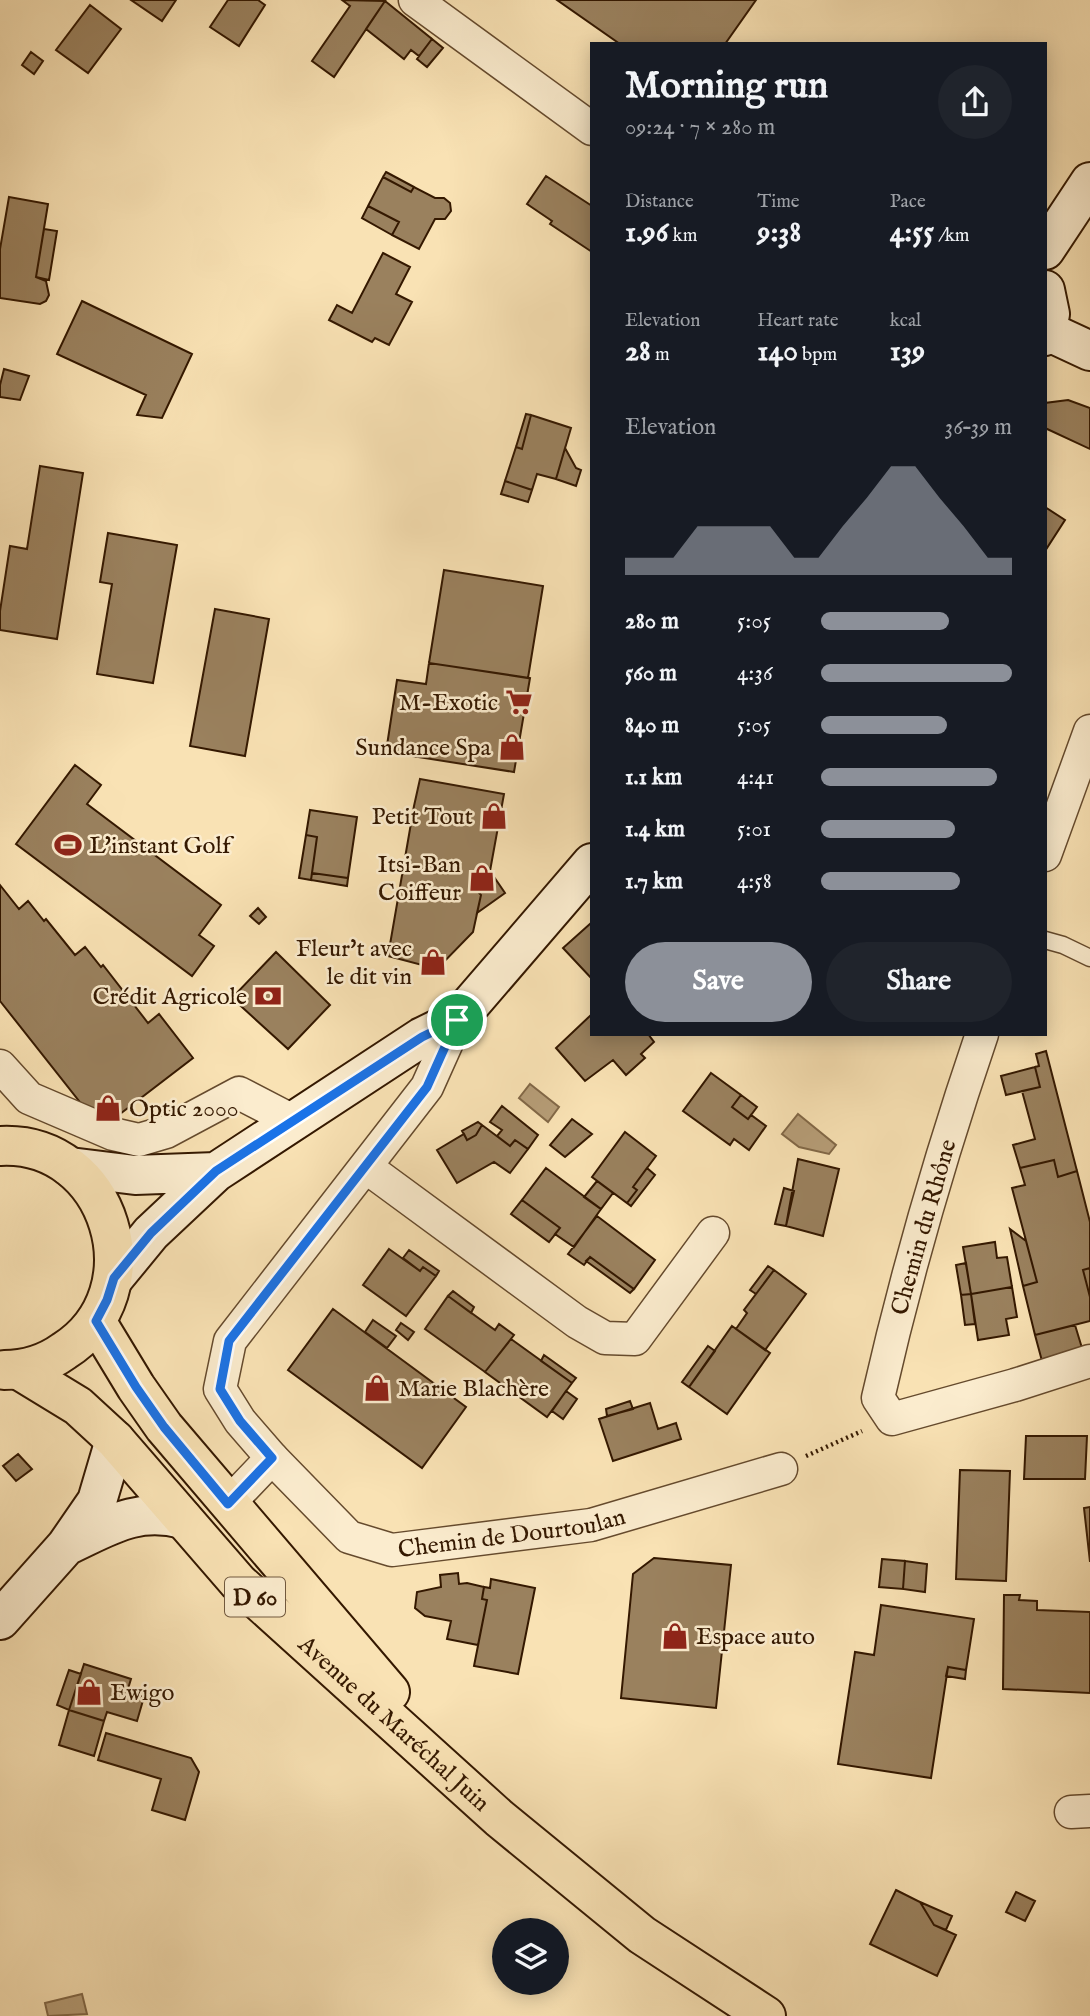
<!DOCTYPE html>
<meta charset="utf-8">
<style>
body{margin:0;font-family:"IM FELL English",serif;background:#20242c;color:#f1f3f6;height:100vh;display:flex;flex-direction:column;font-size:26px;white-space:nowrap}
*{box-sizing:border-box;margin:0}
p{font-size:23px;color:#9ea1a6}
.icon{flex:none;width:38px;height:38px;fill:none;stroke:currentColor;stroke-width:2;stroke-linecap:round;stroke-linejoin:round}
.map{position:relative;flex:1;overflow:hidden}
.panel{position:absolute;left:590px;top:42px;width:457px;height:994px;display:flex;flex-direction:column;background:#171b24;border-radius:0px;box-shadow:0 4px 18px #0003}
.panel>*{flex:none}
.fabs{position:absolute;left:492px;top:1918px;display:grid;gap:14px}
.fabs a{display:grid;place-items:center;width:77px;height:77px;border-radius:50%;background:#171b24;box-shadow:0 4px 18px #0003;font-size:35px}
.pin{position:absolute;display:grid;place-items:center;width:60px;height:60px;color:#fff;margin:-30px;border:4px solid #fff;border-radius:50%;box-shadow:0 2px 7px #0007}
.round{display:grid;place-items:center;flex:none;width:74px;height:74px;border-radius:37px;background:#20242c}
.head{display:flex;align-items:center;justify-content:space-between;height:119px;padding:0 35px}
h1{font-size:38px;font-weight:700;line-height:52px}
.metrics{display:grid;grid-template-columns:repeat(3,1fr);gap:10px;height:119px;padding:7px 35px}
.metrics div{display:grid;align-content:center}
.metrics b{font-size:30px;font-weight:700}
.metrics small{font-size:19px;font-weight:400}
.metrics p{font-size:19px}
.chart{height:196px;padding:14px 35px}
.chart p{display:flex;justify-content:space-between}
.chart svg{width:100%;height:126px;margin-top:7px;fill:#8c9099;opacity:.7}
.action{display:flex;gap:14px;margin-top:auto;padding:14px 35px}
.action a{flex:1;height:80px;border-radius:42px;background:#8c9099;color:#fff;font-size:28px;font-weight:700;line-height:80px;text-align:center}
.action a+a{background:#20242c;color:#f1f3f6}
ul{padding:0 35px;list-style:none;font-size:23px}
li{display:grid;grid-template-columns:112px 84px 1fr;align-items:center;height:52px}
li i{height:18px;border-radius:9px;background:#8c9099}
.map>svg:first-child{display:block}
</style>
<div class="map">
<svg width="1090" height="2016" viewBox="0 0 1090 2016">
<rect width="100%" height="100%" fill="#f9e2b4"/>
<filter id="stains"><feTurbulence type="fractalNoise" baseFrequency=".00286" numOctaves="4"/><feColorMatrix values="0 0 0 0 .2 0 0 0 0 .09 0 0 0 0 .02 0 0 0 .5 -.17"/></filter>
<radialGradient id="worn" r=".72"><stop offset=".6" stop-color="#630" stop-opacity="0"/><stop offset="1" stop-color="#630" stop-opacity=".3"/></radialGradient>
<!-- water -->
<path fill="#b69d77" stroke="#826847" stroke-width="2" d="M530,1084L559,1107L548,1122L519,1098Z
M798,1114L836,1145L829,1154L799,1147L782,1134Z
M82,1994L87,2014L48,2016L45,2003Z"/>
<!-- building -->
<path fill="#9a815e" stroke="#341800" stroke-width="2" d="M131,0H176L162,21Z
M228,0H258L265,5L239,46L210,27Z
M342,0L385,1L334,77L312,61L350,6Z
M557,0H756L725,44H620Z
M385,1L432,39L419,56L411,50L404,59L366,29Z
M90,5L121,29L88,73L56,50Z
M432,39L443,48L427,67L417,59Z
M31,52L43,61L34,74L22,65Z
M386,172L414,187L411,192L383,177Z
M546,176L592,206V252L550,224L552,221L527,204Z
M383,177L411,192L414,187L435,198H444L450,203L451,211L445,219H435L419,249L392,235L399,222L368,206Z
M9,197L48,204L36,277L46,281L49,295L46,301L40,304L0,298V249Z
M368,206L399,222L392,235L362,218Z
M44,229L57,231L49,280L36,277Z
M383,253L410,267L396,294L412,302L389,345L375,338L372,342L329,320L337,305L352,313Z
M82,301L192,354L162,418L137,415L146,395L57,354Z
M4,369L29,376L20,400L0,397V385Z
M1068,400L1090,408V449L1045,428V403Z
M526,414L531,415L522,449L516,447Z
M531,415L571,428L556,479L537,474L532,490L505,481L516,447L522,449Z
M565,448L576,468L581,470L576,486L556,479Z
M40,466L83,473L57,639L0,630V611L10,546L27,549Z
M505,481L532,490L528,502L501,494Z
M1045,507L1065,520L1045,551Z
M108,533L177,545L153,683L97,674L112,584L100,582Z
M444,570L543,586L528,678L429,663Z
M215,609L269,619L245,756L190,746Z
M429,663L530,678L514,772L386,752L397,680L426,684Z
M75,765L101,785L87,804L221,905L199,935L214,946L192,976L16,844Z
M420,779L504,794L490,871L475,888L481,895L473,932L437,969L388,956L414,806Z
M310,810L357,817L348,878L312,873L317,837L306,835Z
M306,835L317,837L311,880L299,878Z
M490,871L505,893L477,913L481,895L475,888Z
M312,873L348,878L347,886L311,880Z
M0,885L19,909L28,901L44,921L46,919L75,955L85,947L101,967L103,965L148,1023L159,1014L193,1058L120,1114L87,1111L0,1001Z
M258,908L266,917L259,924L250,916Z
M591,923H592V979L563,948Z
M276,952L330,1005L288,1049L232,998Z
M592,1014V1034H648L654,1042L641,1054L645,1058L626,1075L613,1060L585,1081L556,1048Z
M1046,1051L1077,1171L1058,1177L1054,1160L1020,1168L1013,1145L1035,1139L1022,1091L1040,1087L1035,1067L1039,1066L1036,1054Z
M1035,1067L1040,1087L1006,1095L1001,1076Z
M711,1073L741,1095L732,1107L748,1119L751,1115L766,1126L749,1150L734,1139L730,1145L683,1111Z
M741,1095L757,1107L748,1119L732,1107Z
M502,1106L538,1135L528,1149L515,1140L510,1146L497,1136L502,1130L490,1122Z
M572,1119L592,1134L565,1157L550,1145Z
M478,1122L482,1125L476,1135L467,1140L462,1131Z
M482,1125L510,1146L515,1140L528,1149L510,1173L494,1162L457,1183L437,1150L464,1134L467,1140L476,1135Z
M625,1132L656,1156L633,1187L637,1190L627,1203L592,1177Z
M798,1159L839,1169L823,1236L786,1226Z
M1054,1160L1058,1177L1077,1171L1090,1222V1268L1083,1270L1090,1297V1321L1035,1335L1023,1286L1037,1282L1012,1188L1025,1185L1020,1168Z
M546,1168L601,1209L574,1247L555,1234L560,1228L522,1200Z
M647,1168L655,1175L631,1206L627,1203L637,1190L633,1187Z
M597,1181L613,1193L601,1209L584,1197Z
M784,1188L794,1191L786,1226L775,1224Z
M522,1200L560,1228L549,1242L511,1214Z
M597,1216L655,1260L634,1289L590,1257L584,1265L568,1254Z
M1010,1229L1026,1241L1037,1282L1023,1286Z
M995,1242L997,1258L1007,1257L1012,1287L971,1294L963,1247Z
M389,1249L420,1271L423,1267L436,1276L406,1316L363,1285Z
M409,1250L439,1271L436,1276L423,1267L420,1271L403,1258Z
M590,1257L634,1289L630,1293L586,1261Z
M966,1263L971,1294L961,1295L956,1265Z
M768,1266L774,1270L756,1294L750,1290Z
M1090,1268V1297L1083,1270Z
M774,1270L806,1294L765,1350L736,1329L747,1313L744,1310Z
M1012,1287L1017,1317L1006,1319L1009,1335L978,1340L971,1294Z
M453,1291L474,1307L471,1313L448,1296Z
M971,1294L975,1324L965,1325L961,1295Z
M448,1296L495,1330L499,1324L514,1335L485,1372L425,1329Z
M333,1309L466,1407L422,1468L288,1370Z
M373,1320L396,1336L387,1348L365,1332Z
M401,1323L414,1332L408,1340L396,1330Z
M1075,1325L1082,1348L1042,1361L1035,1335Z
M732,1326L770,1353L727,1414L689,1387Z
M511,1339L572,1383L547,1417L485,1372Z
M708,1346L715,1351L689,1387L682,1382Z
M544,1355L576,1378L572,1383L541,1361Z
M566,1391L577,1399L563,1419L552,1411Z
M630,1401L633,1409L607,1416L606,1409Z
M650,1403L658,1429L676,1423L681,1439L613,1461L599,1419Z
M1026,1436H1087L1085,1479H1024Z
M18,1454L32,1469L16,1481L3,1466Z
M960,1470L1010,1471L1006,1581L956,1579Z
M1090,1507V1562L1084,1508Z
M654,1558L731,1565L716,1708L621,1698L633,1574Z
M882,1559L905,1561L903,1589L879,1587Z
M905,1561L927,1564L925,1592L903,1589Z
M458,1573L459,1584L467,1583L484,1587L482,1599L487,1600L478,1645L447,1639L451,1621L425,1616L415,1608L417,1592L441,1587L440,1575Z
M491,1579L535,1588L518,1674L474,1666L487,1600L482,1599L484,1587L490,1588Z
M1004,1595H1020L1019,1600L1037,1601V1610L1090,1612V1693L1003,1689Z
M881,1605L974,1619L966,1670L948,1667L931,1778L838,1764L855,1652L874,1655Z
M84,1664L131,1679L127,1692L144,1697L137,1721L107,1712L104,1721L69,1710Z
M948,1667L966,1670L965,1679L946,1676Z
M69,1670L81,1674L69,1710L57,1705Z
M69,1710L104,1721L94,1756L59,1745Z
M106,1733L191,1758L199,1772L185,1820L152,1810L161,1779L98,1760Z
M896,1890L920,1902L934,1925L956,1935L937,1976L870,1944Z
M1016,1892L1035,1901L1025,1921L1006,1912Z
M920,1902L952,1916L946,1930L934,1925Z"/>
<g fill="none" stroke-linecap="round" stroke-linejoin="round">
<defs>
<path id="lane" d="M1045,940L1063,945L1090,958"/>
<g id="street">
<path d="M415,0L592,129"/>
<path d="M1045,855L1090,731"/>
<path d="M982,1034C941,1154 906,1275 878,1398L892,1419L1015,1385L1090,1361"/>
<path d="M0,1066L29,1098L113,1134L139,1140L166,1132L239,1093L293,1121"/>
<path d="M366,1167L577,1322L605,1338L635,1339L713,1233"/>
<path id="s1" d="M272,1458L349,1537L392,1550L591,1525L781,1469"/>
<path d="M228,1504L272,1458L240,1421L220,1389L230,1341L427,1087L457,1020"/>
<path d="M1071,1812L1090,1811"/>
</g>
<path id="secondary" d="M1045,250L1090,182
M1045,290L1050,314L1045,336
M1047,331L1090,351
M70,1167L135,1175L216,1172
M114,1278L151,1233L216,1172L422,1037L457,1020L592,863
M68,1545C109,1526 136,1507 183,1519
M0,1620L66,1546L97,1501L115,1440"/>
<g id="primary">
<path d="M0,1146C111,1140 157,1292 64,1351C46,1364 26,1370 4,1370"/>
<path d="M96,1321L136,1387L164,1427L390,1692"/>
<path id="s2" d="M19,1370L78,1406L115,1440L238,1582L499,1818L642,1935L766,2016"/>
</g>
</defs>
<!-- lane casing -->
<use href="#lane" stroke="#654a2d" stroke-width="19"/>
<!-- street casing -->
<use href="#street" stroke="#654a2d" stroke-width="35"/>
<!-- secondary casing -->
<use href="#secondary" stroke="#341800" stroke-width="42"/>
<!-- primary casing -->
<use href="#primary" stroke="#341800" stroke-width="42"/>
<!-- path -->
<path stroke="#341800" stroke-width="4.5" stroke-dasharray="2 3.5" stroke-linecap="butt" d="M806,1456L862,1431"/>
<!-- lane -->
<use href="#lane" stroke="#fbecce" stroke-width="16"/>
<!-- street -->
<use href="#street" stroke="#fbecce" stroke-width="32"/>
<!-- secondary -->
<use href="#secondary" stroke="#fbecce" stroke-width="38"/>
<!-- primary -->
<use href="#primary" stroke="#f9e2b4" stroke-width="38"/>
</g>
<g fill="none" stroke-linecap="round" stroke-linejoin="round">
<defs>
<path id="route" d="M457,1020L427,1087L229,1341L220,1389L240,1421L272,1458L228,1504L164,1427L136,1387L96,1321L107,1300L114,1278L151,1233L216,1171L422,1037Z"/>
</defs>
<!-- route casing -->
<use href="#route" stroke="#fff" stroke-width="14"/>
<!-- route -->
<use href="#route" stroke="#1a73e8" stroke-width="9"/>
</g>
<!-- icons -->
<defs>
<symbol id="supermarket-bare" viewBox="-9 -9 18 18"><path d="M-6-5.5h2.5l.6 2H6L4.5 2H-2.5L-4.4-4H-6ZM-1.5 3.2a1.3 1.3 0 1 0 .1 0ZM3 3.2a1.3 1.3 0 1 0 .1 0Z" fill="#8f2418" stroke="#fbecce" stroke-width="2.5" paint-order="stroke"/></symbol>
<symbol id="shop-bare" viewBox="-9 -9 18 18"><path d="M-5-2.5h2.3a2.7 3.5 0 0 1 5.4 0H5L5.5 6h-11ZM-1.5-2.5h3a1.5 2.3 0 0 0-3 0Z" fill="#8f2418" stroke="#fbecce" stroke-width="2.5" paint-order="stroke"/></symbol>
<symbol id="stadium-bare" viewBox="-9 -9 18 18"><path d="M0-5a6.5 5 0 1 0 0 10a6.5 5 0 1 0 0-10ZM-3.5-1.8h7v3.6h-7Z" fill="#8f2418" stroke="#fbecce" stroke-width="2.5" paint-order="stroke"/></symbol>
<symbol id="bank-bare" viewBox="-9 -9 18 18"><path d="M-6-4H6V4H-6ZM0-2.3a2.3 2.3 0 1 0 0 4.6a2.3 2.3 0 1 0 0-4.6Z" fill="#8f2418" stroke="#fbecce" stroke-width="2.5" paint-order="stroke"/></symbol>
</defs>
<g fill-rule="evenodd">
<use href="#supermarket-bare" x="500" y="683" width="38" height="38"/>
<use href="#shop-bare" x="493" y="728" width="38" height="38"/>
<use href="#shop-bare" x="475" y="797" width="38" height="38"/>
<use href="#stadium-bare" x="49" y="826" width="38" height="38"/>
<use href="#shop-bare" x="463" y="859" width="38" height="38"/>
<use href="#shop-bare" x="414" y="943" width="38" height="38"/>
<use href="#bank-bare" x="249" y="977" width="38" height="38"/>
<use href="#shop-bare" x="89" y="1089" width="38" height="38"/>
<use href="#shop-bare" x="358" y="1369" width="38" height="38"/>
<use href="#shop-bare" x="656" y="1617" width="38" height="38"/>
<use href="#shop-bare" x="70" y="1673" width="38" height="38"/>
</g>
<g text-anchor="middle" stroke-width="5" stroke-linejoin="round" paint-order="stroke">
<!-- shield labels -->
<rect fill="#fbecce" stroke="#70583e" stroke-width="2" x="225" y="1577.5" width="60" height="39" rx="5"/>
<g font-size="23" font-weight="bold" fill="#341800">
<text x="255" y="1605">D 60</text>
</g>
<!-- poi labels -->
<g font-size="24" fill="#341800" stroke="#fbecce" text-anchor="end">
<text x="498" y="710">M-Exotic</text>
<text x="491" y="755">Sundance Spa</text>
<text x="473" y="824">Petit Tout</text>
<text x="89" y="853" text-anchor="start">L'instant Golf</text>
<text x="461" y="872">Itsi-Ban<tspan x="461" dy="28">Coiffeur</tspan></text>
<text x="412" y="956">Fleur't avec<tspan x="412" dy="28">le dit vin</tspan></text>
<text x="247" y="1004">Crédit Agricole</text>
<text x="129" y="1116" text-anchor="start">Optic 2000</text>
<text x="398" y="1396" text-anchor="start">Marie Blachère</text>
<text x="696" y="1644" text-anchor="start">Espace auto</text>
<text x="110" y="1700" text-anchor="start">Ewigo</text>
</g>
<!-- street labels -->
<g font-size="24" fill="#341800" stroke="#fbecce">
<text transform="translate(923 1227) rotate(-74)" y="8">Chemin du Rhône</text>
<text dy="8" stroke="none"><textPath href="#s1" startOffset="276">Chemin de Dourtoulan</textPath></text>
<text dy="8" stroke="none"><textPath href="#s2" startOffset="518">Avenue du Maréchal Juin</textPath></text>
</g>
</g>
<rect width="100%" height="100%" filter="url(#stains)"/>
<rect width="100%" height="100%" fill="url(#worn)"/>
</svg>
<div class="fabs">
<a><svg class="icon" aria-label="layers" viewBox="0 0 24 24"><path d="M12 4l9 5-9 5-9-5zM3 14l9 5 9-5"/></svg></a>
</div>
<div class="pin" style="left:457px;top:1020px;background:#1e9e55"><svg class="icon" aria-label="arrive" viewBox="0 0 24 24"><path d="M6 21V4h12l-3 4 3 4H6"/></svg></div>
<section class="panel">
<div class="head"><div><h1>Morning run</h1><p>09:24 · 7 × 280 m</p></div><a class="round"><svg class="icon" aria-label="share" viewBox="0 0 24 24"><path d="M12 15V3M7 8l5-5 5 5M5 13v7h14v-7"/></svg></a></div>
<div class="metrics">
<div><p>Distance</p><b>1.96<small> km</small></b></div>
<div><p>Time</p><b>9:38</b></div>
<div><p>Pace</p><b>4:55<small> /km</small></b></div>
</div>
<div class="metrics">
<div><p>Elevation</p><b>28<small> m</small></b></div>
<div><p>Heart rate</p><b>140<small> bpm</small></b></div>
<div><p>kcal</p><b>139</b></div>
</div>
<div class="chart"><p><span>Elevation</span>36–39 m</p>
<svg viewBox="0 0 160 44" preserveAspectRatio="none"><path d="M0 44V38L10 38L20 38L30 27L40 27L50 27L60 27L70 38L80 38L90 27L100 17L110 6L120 6L130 17L140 27L150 38L160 38V44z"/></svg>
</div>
<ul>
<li><b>280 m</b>5:05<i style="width:67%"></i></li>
<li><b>560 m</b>4:36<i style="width:100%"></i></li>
<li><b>840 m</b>5:05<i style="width:66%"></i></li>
<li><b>1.1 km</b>4:41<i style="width:92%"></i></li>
<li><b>1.4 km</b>5:01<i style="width:70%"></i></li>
<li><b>1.7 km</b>4:58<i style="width:73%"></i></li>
</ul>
<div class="action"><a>Save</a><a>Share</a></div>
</section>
</div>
